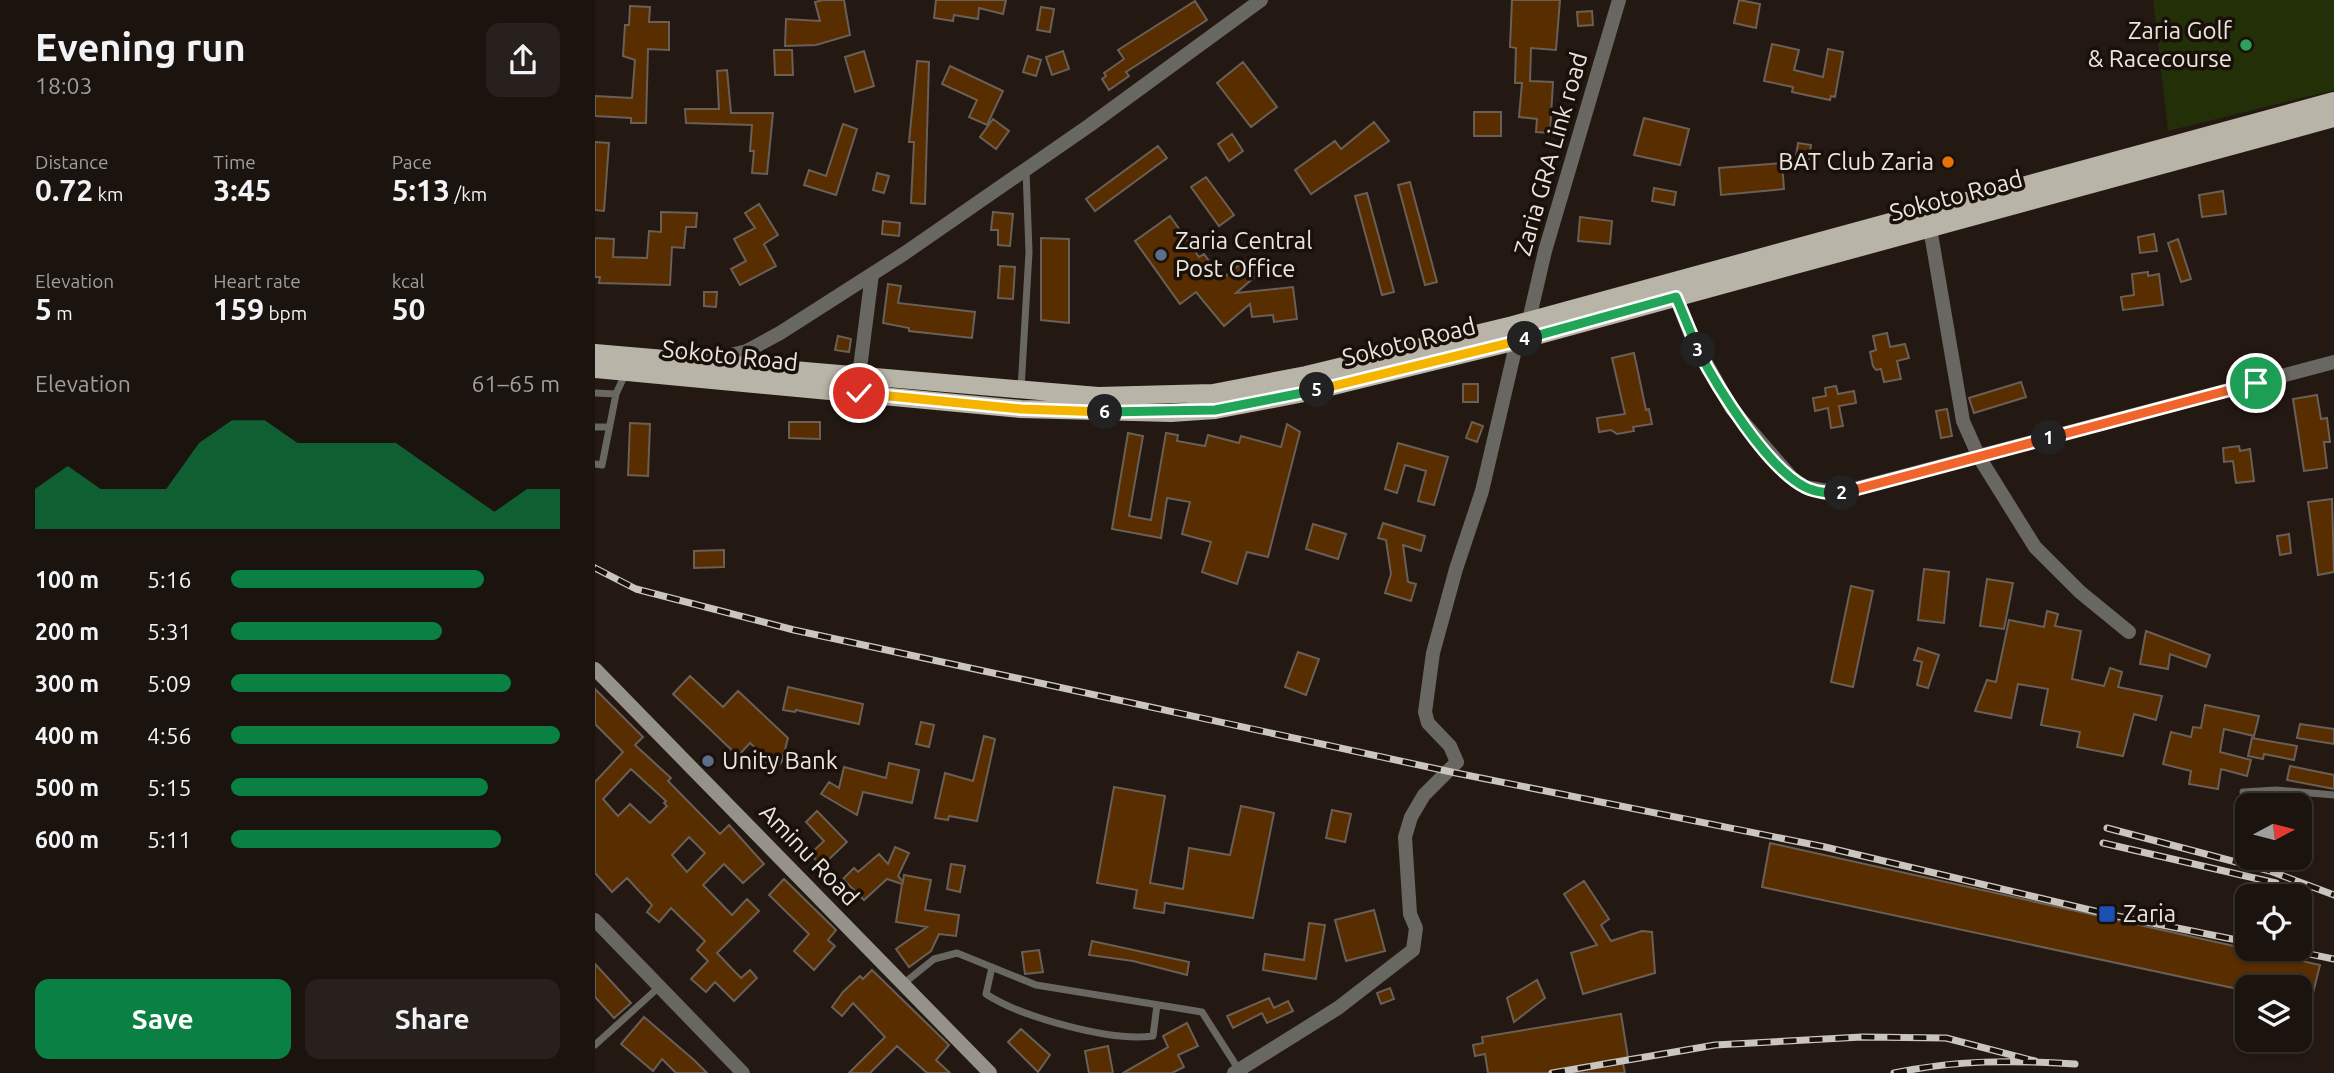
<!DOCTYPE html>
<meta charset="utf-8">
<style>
body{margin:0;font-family:Ubuntu,sans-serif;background:#27201c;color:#f1f3f6;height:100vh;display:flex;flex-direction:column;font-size:26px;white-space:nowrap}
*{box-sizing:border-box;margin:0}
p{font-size:23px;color:#9f9e9e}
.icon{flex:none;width:38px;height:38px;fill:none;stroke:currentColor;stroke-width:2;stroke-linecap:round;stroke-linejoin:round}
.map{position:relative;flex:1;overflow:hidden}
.sheet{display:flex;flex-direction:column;background:#1a130e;width:595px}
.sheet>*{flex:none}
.needle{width:46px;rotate:83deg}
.controls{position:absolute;left:1640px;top:793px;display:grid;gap:14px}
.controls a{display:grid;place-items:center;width:77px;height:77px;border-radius:14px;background:#1a130e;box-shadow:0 2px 5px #0004,0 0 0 2px #38322e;font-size:35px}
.pin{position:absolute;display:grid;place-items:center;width:60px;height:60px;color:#fff;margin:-30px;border:4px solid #fff;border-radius:50%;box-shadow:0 2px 7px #0007}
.km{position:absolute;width:35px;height:35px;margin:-18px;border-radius:50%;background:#222;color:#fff;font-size:19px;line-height:35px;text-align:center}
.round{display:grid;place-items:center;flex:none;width:74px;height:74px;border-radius:14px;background:#27201c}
.head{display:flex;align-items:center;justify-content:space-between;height:119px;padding:0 35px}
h1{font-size:38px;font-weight:600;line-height:52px}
.metrics{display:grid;grid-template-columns:repeat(3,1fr);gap:10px;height:119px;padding:7px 35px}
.metrics div{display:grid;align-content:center}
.metrics b{font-size:30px;font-weight:600}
.metrics small{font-size:19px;font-weight:400}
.metrics p{font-size:19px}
.chart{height:196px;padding:14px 35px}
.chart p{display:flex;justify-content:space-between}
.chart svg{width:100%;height:126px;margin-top:7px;fill:#0b8043;opacity:.7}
.button{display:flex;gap:14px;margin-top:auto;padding:14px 35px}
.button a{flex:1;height:80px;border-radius:14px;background:#0b8043;color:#fff;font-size:28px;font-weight:600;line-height:80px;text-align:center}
.button a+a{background:#27201c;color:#f1f3f6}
ul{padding:0 35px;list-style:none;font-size:23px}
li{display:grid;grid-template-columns:112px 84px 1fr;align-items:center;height:52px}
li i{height:18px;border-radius:9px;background:#0b8043}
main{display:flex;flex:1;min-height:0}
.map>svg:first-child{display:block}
</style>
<main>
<section class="sheet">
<div class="head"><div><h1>Evening run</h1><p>18:03</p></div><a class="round"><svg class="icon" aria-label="share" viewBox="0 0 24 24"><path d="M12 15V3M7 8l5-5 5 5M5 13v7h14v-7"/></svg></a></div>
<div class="metrics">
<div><p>Distance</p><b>0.72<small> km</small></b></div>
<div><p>Time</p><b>3:45</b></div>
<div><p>Pace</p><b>5:13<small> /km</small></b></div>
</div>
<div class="metrics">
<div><p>Elevation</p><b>5<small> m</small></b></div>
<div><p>Heart rate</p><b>159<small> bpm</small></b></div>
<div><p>kcal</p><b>50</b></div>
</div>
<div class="chart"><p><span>Elevation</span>61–65 m</p>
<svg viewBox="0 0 160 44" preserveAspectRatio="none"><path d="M0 44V30L10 22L20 30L30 30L40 30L50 14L60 6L70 6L80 14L90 14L100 14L110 14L120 22L130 30L140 38L150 30L160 30V44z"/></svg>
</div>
<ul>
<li><b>100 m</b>5:16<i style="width:77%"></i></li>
<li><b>200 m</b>5:31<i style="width:64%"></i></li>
<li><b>300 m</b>5:09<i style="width:85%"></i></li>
<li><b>400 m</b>4:56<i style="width:100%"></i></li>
<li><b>500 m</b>5:15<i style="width:78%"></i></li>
<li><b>600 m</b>5:11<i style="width:82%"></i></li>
</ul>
<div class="button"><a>Save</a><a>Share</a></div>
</section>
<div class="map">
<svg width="1739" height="1073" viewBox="0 0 1739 1073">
<rect width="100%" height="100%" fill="#231912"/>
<!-- pitch -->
<path fill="#232f07" d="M1558,0H1739V90L1573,131Z"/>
<!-- building -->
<path fill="#582d00" stroke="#6a5f56" stroke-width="2" fill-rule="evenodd" d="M228,0H249L255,35L221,45L190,46L191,19L225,21L220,2Z
M341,0H411L408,14L384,8L383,19L359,15L358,21L339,18Z
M917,0H965L961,50L936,48L935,81L958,82L955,133L941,132L942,119L924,117L927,83H920L921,48L915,47Z
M1144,0L1165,4L1161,28L1139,23Z
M600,1L612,20L531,72L534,76L514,90L507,79L511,76L509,73L529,59L523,50Z
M35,6L55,7L54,22H74V50L53,49L51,123H36V118L0,116V96L37,98L40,60L28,56L30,25H34Z
M446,7L459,9L455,32L442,30Z
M997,11L998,25L983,26L982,12Z
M1177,44L1204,50L1199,70L1228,77L1233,49L1248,52L1240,97L1236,96L1235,100L1211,95L1197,92L1198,87L1169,81Z
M179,50H197L198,75H180Z
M269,51L279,86L260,92L250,57Z
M468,51L474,69L457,75L451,57Z
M433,56L446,60L441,76L428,72Z
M322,61L334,62L330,204L316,203L319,142H314Z
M648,62L682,107L656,127L622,83Z
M355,66L408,91L392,125L374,117L382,100L347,84Z
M132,70L136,113H178L172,174L157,173L159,151H155L157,125L91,123L90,109H124L122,71Z
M879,112H906V136H879Z
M1049,118L1094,129L1085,165L1039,155Z
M398,119L414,131L401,149L385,137Z
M779,122L794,141L716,194L700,170L740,141L746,149Z
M248,124L262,129L241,195L209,185L214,170L231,176Z
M637,134L648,151L634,161L623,144Z
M0,142L14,143L9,211L0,210Z
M1203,143L1216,145L1214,159L1201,157Z
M563,146L572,158L500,211L491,199Z
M1187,163L1189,189L1126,195L1124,168Z
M282,173L294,176L289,193L278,190Z
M611,177L639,215L624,226L596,187Z
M815,182L842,282L830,285L803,185Z
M1059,188L1081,192L1079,205L1057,201Z
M1628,191L1631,214L1607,217L1604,195Z
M772,193L799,292L787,295L760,196Z
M164,204L183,235L169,244L181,266L145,285L136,269L151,261L139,239L160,228L150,213Z
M66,212L102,213L101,227H91L89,248L77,247L75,285L4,283L5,277H0V238L19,239L18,257L52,258L54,231L66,232Z
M398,212L418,214L415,246L403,245V230H396Z
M575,216L604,257L609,254L627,279L650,260L662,275L641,293L698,287L702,319L679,322L678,315L657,317L655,304L629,326L601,292L585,304L540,241Z
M985,217L1017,221L1015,244L983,241Z
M288,221L305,223L304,236L287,234Z
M1559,234L1562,251L1545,253L1543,237Z
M446,238L474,239V323L446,320Z
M1583,239L1596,279L1586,282L1573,243Z
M405,266L420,267L418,299L403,298Z
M1553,272V276L1564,274L1568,305L1528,310L1526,297L1539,295L1537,274Z
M293,284L306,286L303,303L380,312L377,338L314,331V328L288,323Z
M109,292H122L121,307L109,306Z
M1292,333L1295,347L1310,344L1314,358L1302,361L1306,379L1289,382L1286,369L1281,370L1278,366L1275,352L1281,350L1278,336Z
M243,336L256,339L254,352L240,350Z
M1039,353L1051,410L1054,409L1057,424L1038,427L1039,431L1022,434L1016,430L1004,432L1002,418L1030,414L1017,358Z
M1426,382L1431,397L1379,413L1374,398Z
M868,384H883V402H868Z
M1241,386L1243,394L1259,391L1261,403L1244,406L1248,426L1236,428L1233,408L1220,411L1218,398L1231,396L1230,388Z
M1722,395L1726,419L1732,418L1735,442H1729L1732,468L1709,471L1698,399Z
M1352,409L1357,436L1346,438L1341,411Z
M194,422H225V439L194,438Z
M877,422L888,426L882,442L871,438Z
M35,423L55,424L53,476L33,475Z
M692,424L705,432L673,557L652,552L642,584L607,572L616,542L587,534L595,502L572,498L566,538L517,529L533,433L548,436L534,516L556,520L571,433L583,435L582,441L610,446L613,435L644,443L646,436L686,447Z
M803,443L853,457L839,505L823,501L831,471L810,465L802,493L790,489Z
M1644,446L1645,451L1655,449L1659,481L1641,483L1638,461L1629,462L1628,448Z
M1737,499L1739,572L1723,575L1713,502Z
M788,523L830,536L826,551L808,545L813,582L821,584L816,601L790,593L796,574L791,540L783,538Z
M718,524L751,534L743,559L711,549Z
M1694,534L1696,553L1685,555L1682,536Z
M129,550V567L99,568V551Z
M1329,569L1354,572L1349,623L1323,620Z
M1392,579L1418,583L1409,629L1385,626Z
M1256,586L1278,591L1258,687L1236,682Z
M1452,611L1463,614L1460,626L1486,631L1477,679L1509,686L1515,668L1527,672L1523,687L1567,696L1561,720L1539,714L1528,756L1482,747L1485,732L1446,725L1453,689L1423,684L1416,718L1380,711L1392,680L1401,682L1414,620L1449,627Z
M1551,631L1615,655L1611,667L1575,654L1573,669L1545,664Z
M1323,648L1344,655L1333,688L1322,685L1327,662L1319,660Z
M703,652L724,659L711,695L690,687Z
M95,676L128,707L143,691L193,738L187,761L179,772L169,765L173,760L155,743L143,756L78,694Z
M193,687L268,704L264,724L201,710L200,712L188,710Z
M0,689L48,737L40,745L76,778L73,781L125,834L134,825L169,864L148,883L129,864L108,885L137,915L152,899L164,911L122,953L146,978L155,970L162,978L139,1001L120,982L111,992L96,979L113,961L102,950L110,941L76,908L64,922L52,912L57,905L32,878L17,892L0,873V782L28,752L0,724ZM36,769L71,801L69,803L72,806L55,823L35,804L23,816L8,799ZM94,837L110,853L92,872L77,855Z
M1610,705L1664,716L1659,736L1629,729L1625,752L1656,760L1652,776L1626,769L1623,789L1594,784L1596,771L1568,764L1576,732L1596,737L1598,727L1606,728Z
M326,722L339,725L334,747L321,744Z
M1705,724L1739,729V744L1702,738Z
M389,736L400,739L382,821L354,816L353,820L340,818L350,773L378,781Z
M1657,738L1702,746L1699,760L1669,754L1668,759L1653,756Z
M294,763L324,770L317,803L268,792L262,815L226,794L234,782L244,788L249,767L291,778Z
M1695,766L1739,775V789L1692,780Z
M519,787L570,796L555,883L588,889L594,848L635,855L646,806L679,813L658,918L570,903L569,913L539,908L542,890L502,883Z
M737,810L756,814L750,842L731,838Z
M222,811L252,842L227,866L215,854L229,841L211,822Z
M1175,843L1725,965L1715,1005L1704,1003V987H1652V991L1167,887Z
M300,847L314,853L303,876L308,882L309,875L336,880L330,910L364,915L361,936L344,934L336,951L314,967L301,949L332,927L301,922L307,884L292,879L269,900L248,879L259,868L263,872L284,854L293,864Z
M356,864L370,866L365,892L352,889Z
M189,879L241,930L233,940L240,946L219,970L199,951L214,934L174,895Z
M989,881L1014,919L1006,925L1016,941L1047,931L1057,932L1060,973L988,994L976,953L1002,945L969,894Z
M779,910L790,951L751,961L740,920Z
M714,923L730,925L721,979L668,970L670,954L709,960Z
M497,941L594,962L592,975L538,961L494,955Z
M444,950L448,972L430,974L427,952Z
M0,964L36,1003L19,1018L0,997Z
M277,970L354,1045L341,1060L355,1073H332L302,1046L275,1073H254L290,1037L258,1003L247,1016L237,1007L248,992L265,976L268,979Z
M942,980L950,998L919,1022L912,998Z
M795,988L799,999L786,1004L782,993Z
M674,998L679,1008L693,1001L698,1011L672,1023L667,1013L638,1028L632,1016Z
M1026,1014L1033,1058L1027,1059L1030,1073H893L890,1054L880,1056L878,1045L888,1043L887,1037Z
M49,1017L99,1060L112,1073H81L67,1059L58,1071L26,1044Z
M592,1023L603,1046L583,1055L589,1067L577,1073H528L573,1047L568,1036Z
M426,1029L455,1055L443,1072L413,1042Z
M513,1046L518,1073H494L490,1051Z"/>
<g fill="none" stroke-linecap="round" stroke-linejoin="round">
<!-- lane -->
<path stroke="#696761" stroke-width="7" d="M426,389L434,252L431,170
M0,393L21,394L31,372
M0,427H14
M0,464L7,465L21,394
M1648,792L1681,790L1739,795
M397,967L391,994C426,1017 516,1042 558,1036L562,1005
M308,984L339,959L362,953L441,985L607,1012L644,1070
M0,1045L64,987"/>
<!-- street -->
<path stroke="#696761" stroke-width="14" d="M1335,228L1368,421L1384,457L1440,547L1485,592L1534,632
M1081,297L1097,338L1137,409L1197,478L1210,487L1244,493L1739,362
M934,320L950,251L1024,0
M115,360L152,351L185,333L310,253L495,125L666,0
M264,376L277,274
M0,920L148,1073
M639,1073L743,1008L818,950L821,928L815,914L810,837L816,817L829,795L862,762L855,746L833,723L830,712L838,653L861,569L887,491L922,341"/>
<!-- secondary -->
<path stroke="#959389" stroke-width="14" d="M0,669L395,1073"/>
<!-- primary -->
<path stroke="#b8b4a8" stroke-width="18" d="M0,353L503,396L618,393L711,375L918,325L1739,101
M0,369L426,409L576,413L620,410L714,392L922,341L1739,118"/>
<defs>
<path id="rail" d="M0,568L41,589L199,630L861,773L1230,847L1512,914L1652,942
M1512,828L1675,871L1739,895
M1508,843L1681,883
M1685,948L1739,959
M957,1073L1120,1045L1267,1037L1351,1038L1440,1061
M1299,1073C1360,1060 1417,1060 1480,1064"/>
</defs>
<!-- rail casing -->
<use href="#rail" stroke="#cbc5bf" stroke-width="7"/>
<!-- rail -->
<use href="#rail" stroke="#191009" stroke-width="4.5" stroke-dasharray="13" stroke-linecap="butt"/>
</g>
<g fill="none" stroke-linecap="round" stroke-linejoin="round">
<defs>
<path id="split-1" d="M1454,438L1661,383"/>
<path id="split-2" d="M1247,493L1454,438"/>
<path id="split-3" d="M1103,350C1122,387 1172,468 1210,487C1220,492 1236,494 1247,493"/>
<path id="split-4" d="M930,339L1081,297L1103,350"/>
<path id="split-5" d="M722,390L930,339"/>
<path id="split-6" d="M510,412L620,410L722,390"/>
<path id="split-7" d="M264,393L426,409L510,412"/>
</defs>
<!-- split-1 casing -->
<use href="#split-1" stroke="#fff" stroke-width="14"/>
<!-- split-2 casing -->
<use href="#split-2" stroke="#fff" stroke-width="14"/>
<!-- split-3 casing -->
<use href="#split-3" stroke="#fff" stroke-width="14"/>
<!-- split-4 casing -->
<use href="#split-4" stroke="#fff" stroke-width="14"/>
<!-- split-5 casing -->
<use href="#split-5" stroke="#fff" stroke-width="14"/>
<!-- split-6 casing -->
<use href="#split-6" stroke="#fff" stroke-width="14"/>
<!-- split-7 casing -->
<use href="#split-7" stroke="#fff" stroke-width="14"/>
<!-- split-1 -->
<use href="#split-1" stroke="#f0652b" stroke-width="9"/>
<!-- split-2 -->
<use href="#split-2" stroke="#f0652b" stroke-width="9"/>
<!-- split-3 -->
<use href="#split-3" stroke="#22a559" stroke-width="9"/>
<!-- split-4 -->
<use href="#split-4" stroke="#22a559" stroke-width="9"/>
<!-- split-5 -->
<use href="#split-5" stroke="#f5b400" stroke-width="9"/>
<!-- split-6 -->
<use href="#split-6" stroke="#22a559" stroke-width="9"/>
<!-- split-7 -->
<use href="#split-7" stroke="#f5b400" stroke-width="9"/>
</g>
<!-- markers -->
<circle fill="#2e9e5b" stroke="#191009" stroke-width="2.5" cx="1651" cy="45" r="7"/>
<circle fill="#e8710a" stroke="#191009" stroke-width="2.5" cx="1353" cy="162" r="7"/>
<g fill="#5c6f8a" stroke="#191009" stroke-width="2.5">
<circle cx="566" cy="255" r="7"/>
<circle cx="113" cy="761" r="7"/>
</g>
<rect fill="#1a4fb4" stroke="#191009" stroke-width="2.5" x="1503" y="905" width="18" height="18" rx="3.5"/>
<g text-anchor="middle" stroke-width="7" stroke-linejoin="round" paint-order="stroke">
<!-- poi labels -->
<g font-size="24" fill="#ebe5df" stroke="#191009" text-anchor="start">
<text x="1637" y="39" text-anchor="end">Zaria Golf<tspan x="1637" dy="28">&amp; Racecourse</tspan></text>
<text x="1339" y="170" text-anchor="end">BAT Club Zaria</text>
<text x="580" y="249">Zaria Central<tspan x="580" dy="28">Post Office</tspan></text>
<text x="127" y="769">Unity Bank</text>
<text x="1528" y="922">Zaria</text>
</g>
<!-- street labels -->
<g font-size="24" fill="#ebe5df" stroke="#191009">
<text transform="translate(956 154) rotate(-74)" y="8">Zaria GRA Link road</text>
<text transform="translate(1361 196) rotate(-15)" y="8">Sokoto Road</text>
<text transform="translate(814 342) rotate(-14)" y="8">Sokoto Road</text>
<text transform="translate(135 356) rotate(6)" y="8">Sokoto Road</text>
<text transform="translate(214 855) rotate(46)" y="8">Aminu Road</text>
</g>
</g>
</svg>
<div class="controls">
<a><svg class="needle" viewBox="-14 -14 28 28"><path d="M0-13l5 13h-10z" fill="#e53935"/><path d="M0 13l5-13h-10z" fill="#9f9e9e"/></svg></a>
<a><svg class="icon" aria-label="locate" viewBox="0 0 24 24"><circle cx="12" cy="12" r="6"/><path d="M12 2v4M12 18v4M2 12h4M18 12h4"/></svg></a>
<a><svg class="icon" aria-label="layers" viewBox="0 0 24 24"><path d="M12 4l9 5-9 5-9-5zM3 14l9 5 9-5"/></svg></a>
</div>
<div class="pin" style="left:1661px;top:383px;background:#1e9e55"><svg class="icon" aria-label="arrive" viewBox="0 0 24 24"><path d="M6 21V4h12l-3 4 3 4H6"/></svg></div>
<div class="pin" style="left:264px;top:393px;background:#d93025"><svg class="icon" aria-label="check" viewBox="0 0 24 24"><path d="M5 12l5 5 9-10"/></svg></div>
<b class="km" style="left:1454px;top:438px">1</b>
<b class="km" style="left:1247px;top:493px">2</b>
<b class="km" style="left:1103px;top:350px">3</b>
<b class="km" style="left:930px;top:339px">4</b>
<b class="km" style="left:722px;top:390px">5</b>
<b class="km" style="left:510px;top:412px">6</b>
</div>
</main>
